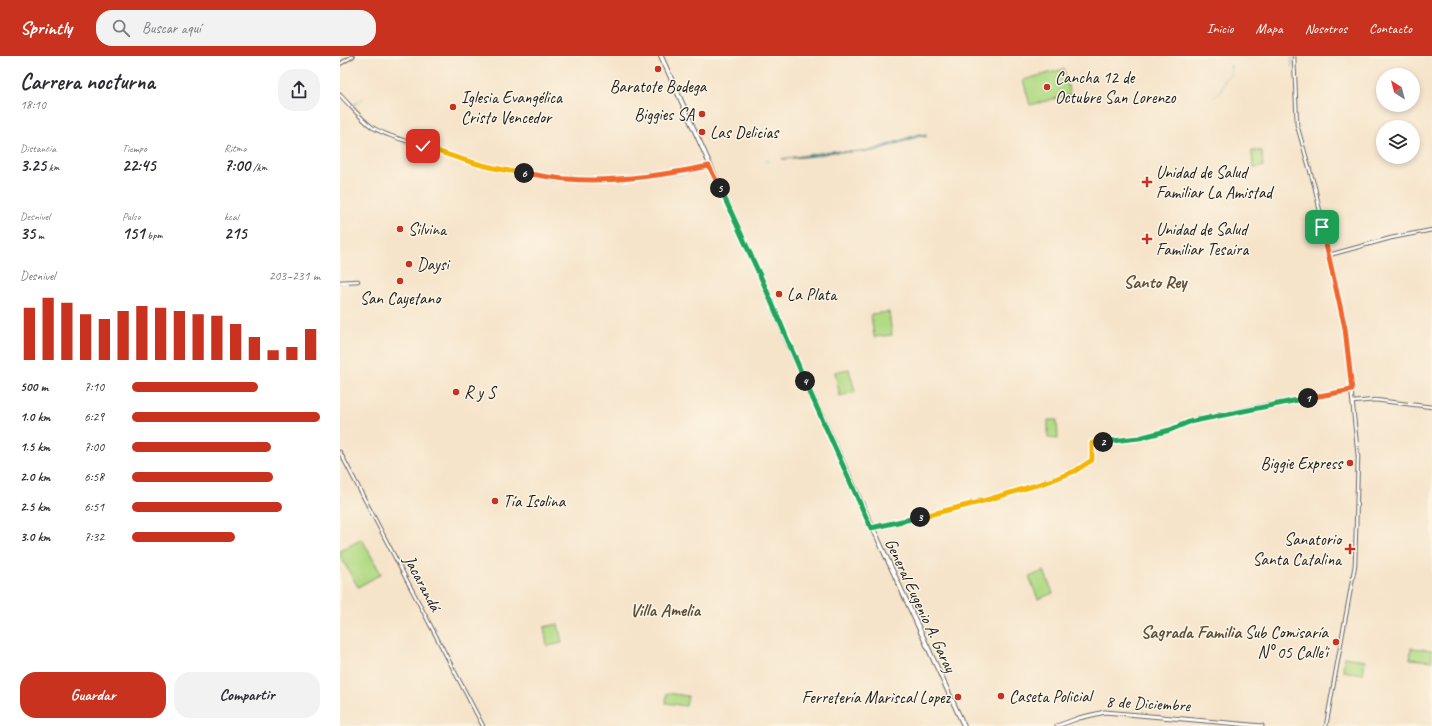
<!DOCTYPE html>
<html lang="es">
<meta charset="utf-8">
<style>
body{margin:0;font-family:Caveat,sans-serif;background:#f2f2f3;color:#2b2b33;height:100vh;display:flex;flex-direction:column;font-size:15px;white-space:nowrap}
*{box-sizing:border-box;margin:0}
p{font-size:13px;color:#7c7c81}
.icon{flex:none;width:22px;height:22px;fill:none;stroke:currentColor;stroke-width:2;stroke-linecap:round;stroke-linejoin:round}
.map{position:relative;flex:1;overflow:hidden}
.details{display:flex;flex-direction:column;background:#fff;width:340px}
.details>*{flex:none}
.needle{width:26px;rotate:324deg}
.buttons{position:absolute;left:1036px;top:12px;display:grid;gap:8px}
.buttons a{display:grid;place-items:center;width:44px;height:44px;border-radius:50%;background:#fff;box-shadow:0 2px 6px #0003;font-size:20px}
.pin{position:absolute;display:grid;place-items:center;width:34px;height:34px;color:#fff;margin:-17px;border-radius:8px;box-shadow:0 2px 6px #0006}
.km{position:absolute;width:20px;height:20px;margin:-10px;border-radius:50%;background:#222;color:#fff;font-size:11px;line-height:20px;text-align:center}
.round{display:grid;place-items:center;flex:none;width:42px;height:42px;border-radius:16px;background:#f2f2f3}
.headline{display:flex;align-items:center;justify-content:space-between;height:68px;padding:0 20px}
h1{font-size:22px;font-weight:700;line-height:30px}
.stats{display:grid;grid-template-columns:repeat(3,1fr);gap:6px;height:68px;padding:4px 20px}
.stats div{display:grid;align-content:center}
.stats b{font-size:17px;font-weight:700}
.stats small{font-size:11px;font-weight:400}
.stats p{font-size:11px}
.chart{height:112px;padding:8px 20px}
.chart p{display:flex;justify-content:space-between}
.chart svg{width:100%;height:72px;margin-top:4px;stroke:#c8321e;stroke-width:6}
.cta{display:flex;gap:8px;margin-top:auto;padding:8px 20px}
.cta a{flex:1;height:46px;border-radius:16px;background:#c8321e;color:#fff;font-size:16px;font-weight:700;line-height:46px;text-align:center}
.cta a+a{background:#f2f2f3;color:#2b2b33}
ul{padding:0 20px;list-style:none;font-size:13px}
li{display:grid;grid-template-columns:64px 48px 1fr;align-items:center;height:30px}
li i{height:10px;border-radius:5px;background:#c8321e}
header{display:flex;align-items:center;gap:24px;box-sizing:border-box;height:56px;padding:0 20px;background:#c8321e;color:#fff}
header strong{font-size:19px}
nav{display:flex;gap:22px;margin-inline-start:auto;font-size:14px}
.search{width:280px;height:36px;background:#f2f2f3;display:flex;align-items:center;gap:10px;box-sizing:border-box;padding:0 14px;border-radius:16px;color:#7c7c81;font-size:15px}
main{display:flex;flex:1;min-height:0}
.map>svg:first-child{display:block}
</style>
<header>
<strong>Sprintly</strong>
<div class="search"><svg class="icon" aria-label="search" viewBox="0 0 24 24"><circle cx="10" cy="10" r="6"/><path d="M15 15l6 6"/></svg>Buscar aquí</div>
<nav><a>Inicio</a><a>Mapa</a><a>Nosotros</a><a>Contacto</a></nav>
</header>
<main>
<section class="details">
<div class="headline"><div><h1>Carrera nocturna</h1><p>18:10</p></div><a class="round"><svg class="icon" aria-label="share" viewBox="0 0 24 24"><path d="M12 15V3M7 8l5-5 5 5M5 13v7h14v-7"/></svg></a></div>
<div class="stats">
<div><p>Distancia</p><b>3.25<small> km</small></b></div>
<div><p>Tiempo</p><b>22:45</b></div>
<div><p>Ritmo</p><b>7:00<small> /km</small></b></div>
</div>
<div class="stats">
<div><p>Desnivel</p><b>35<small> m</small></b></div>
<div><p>Pulso</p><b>151<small> bpm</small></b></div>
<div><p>kcal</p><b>215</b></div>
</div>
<div class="chart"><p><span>Desnivel</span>203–231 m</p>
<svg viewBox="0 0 160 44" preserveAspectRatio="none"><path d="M5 44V12M15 44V6M25 44V9M35 44V16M45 44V19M55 44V14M65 44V11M75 44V12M85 44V14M95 44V16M105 44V17M115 44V22M125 44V30M135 44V38M145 44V36M155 44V25"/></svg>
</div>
<ul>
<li><b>500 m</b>7:10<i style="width:67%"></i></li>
<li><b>1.0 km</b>6:29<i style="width:100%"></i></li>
<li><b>1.5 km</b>7:00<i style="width:74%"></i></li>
<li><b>2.0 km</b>6:58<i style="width:75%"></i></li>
<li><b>2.5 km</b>6:51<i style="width:80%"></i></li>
<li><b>3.0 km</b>7:32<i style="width:55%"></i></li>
</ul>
<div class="cta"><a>Guardar</a><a>Compartir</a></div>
</section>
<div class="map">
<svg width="1092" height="670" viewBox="0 0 1092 670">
<defs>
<pattern id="water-waves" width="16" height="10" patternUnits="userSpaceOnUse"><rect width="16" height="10" fill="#4ebbc9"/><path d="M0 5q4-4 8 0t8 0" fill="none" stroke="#44a0ac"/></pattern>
</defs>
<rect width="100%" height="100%" fill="#fcf5e5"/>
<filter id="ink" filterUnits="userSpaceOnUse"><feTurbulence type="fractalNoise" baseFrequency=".025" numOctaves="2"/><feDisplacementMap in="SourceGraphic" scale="8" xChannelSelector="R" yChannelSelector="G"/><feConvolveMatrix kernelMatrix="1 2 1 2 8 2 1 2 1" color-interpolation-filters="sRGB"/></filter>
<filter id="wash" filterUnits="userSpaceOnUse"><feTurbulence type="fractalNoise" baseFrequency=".012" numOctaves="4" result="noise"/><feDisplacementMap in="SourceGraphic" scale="16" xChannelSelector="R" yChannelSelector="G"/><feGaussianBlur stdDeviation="0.9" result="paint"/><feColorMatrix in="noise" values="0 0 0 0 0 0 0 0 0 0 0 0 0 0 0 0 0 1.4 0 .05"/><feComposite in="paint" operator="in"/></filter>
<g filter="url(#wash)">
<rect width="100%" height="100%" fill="#f6e4ca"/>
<!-- garden -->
<path fill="#b1da84" stroke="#667b50" d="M724,13L730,39L690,49L683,24Z
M912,95H922L923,111L913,112Z
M549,256L552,279L534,281L531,258Z
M509,313L515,336L500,340L495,316Z
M708,364H717L718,383L708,382Z
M22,483L41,518L18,531L0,500V495Z
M704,515L713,537L698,543L689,521Z
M218,568L222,587L207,590L204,571Z
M1071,592L1092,594V605L1070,603Z
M1004,601L1025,604L1023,618L1003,615Z
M327,637L348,640L346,650L326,647Z"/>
<!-- water -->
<path fill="url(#water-waves)" stroke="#356c72" d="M579,78L586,79V81L580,80L534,95L493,96L474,100L442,103L493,95L509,96L533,94Z"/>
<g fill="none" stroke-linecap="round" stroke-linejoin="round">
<!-- stream -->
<path stroke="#4ebbc9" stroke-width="1" d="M952,0V11
M874,41L882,32L885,23L891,19V9
M14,49L23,42
M63,86L76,90
M426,105H428
M332,119L351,117
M206,122L214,124"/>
</g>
</g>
<g filter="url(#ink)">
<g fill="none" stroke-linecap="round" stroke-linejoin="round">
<defs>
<path id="tertiary" d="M954,0L957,69L975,132L1005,272L1018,401L1015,509L986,670
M0,8L13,0
M0,39C10,49 20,62 32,71C47,81 69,85 86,91C132,108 179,120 228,123C274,126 324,119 369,110
M989,199L1051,182L1092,174
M0,226L18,225
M1013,346L1035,344L1092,351
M0,396L143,670
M533,471L604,455L675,436L728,418L752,404V387L799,382L830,374L849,366L922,350L1012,334"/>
<path id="secondary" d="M717,670L739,662L765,656L922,670"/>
<path id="primary" d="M321,0L423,226L447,285L624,670"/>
</defs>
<!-- tertiary casing -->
<use href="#tertiary" stroke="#686259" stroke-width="4.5"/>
<!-- secondary casing -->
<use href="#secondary" stroke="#686259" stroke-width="5"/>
<!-- primary casing -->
<use href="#primary" stroke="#686259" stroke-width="5.5"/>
<!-- tertiary -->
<use href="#tertiary" stroke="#fff" stroke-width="2.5"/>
<!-- secondary -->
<use href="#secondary" stroke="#fff" stroke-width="3"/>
<!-- primary -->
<use href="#primary" stroke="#fff" stroke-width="3.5"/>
</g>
</g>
<g fill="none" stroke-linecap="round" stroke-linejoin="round" filter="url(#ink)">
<defs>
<path id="split-1" d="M968,342L1012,334L1005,272L982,171"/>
<path id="split-2" d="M763,386L799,382L830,374L849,366L968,342"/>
<path id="split-3" d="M580,461L640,446L710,425L735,415L752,404V387L763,386"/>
<path id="split-4" d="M465,325L531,472L580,461"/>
<path id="split-5" d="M380,132L423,226L465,325"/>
<path id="split-6" d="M184,117C198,119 212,122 227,123C272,127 325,119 369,110L380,132"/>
<path id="split-7" d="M83,90C116,102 149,113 184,117"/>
</defs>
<!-- split-1 casing -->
<use href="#split-1" stroke="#fff" stroke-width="8"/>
<!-- split-2 casing -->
<use href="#split-2" stroke="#fff" stroke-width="8"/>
<!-- split-3 casing -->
<use href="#split-3" stroke="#fff" stroke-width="8"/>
<!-- split-4 casing -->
<use href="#split-4" stroke="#fff" stroke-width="8"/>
<!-- split-5 casing -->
<use href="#split-5" stroke="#fff" stroke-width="8"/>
<!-- split-6 casing -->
<use href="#split-6" stroke="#fff" stroke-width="8"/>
<!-- split-7 casing -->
<use href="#split-7" stroke="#fff" stroke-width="8"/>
<!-- split-1 -->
<use href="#split-1" stroke="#f0652b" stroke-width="5"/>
<!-- split-2 -->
<use href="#split-2" stroke="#22a559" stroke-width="5"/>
<!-- split-3 -->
<use href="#split-3" stroke="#f5b400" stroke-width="5"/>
<!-- split-4 -->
<use href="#split-4" stroke="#22a559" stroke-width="5"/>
<!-- split-5 -->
<use href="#split-5" stroke="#22a559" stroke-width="5"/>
<!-- split-6 -->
<use href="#split-6" stroke="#f0652b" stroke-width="5"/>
<!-- split-7 -->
<use href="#split-7" stroke="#f5b400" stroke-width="5"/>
</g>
<!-- markers -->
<g fill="#c8321e" stroke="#fcf5e5" stroke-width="1.5">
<circle cx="318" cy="13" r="4"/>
<circle cx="707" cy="31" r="4"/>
<circle cx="113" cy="51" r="4"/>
<circle cx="362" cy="58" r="4"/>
<circle cx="362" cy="76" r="4"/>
<path d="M805 120h4v4h4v4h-4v4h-4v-4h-4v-4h4z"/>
<circle cx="60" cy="173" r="4"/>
<path d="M805 177h4v4h4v4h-4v4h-4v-4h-4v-4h4z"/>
<circle cx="69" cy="208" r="4"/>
<circle cx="60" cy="225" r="4"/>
<circle cx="439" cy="238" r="4"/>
<circle cx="116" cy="336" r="4"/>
<circle cx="1010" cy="407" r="4"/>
<circle cx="155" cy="445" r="4"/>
<path d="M1008 487h4v4h4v4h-4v4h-4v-4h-4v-4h4z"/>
<circle cx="996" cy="586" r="4"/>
<circle cx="661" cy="640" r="4"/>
<circle cx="618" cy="641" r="4"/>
</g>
<g text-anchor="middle" stroke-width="3" stroke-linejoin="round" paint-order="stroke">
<!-- poi labels -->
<g font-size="17" fill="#1c1c1c" stroke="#fcf5e5" text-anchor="start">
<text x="715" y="27">Cancha 12 de<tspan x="715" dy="20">Octubre San Lorenzo</tspan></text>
<text x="318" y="36" text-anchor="middle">Baratote Bodega</text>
<text x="121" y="47">Iglesia Evangélica<tspan x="121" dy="20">Cristo Vencedor</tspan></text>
<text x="354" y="64" text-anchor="end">Biggies SA</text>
<text x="370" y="82">Las Delicias</text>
<text x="816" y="122">Unidad de Salud<tspan x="816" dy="20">Familiar La Amistad</tspan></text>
<text x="68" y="179">Silvina</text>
<text x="816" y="179">Unidad de Salud<tspan x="816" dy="20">Familiar Tesaira</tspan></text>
<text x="77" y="214">Daysi</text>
<text x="447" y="244">La Plata</text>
<text x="60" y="248" text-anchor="middle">San Cayetano</text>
<text x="124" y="342">R y S</text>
<text x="1002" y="413" text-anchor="end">Biggie Express</text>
<text x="163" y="451">Tía Isolina</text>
<text x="1001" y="489" text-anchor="end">Sanatorio<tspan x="1001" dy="20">Santa Catalina</tspan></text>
<text x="988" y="582" text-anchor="end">Sub Comisaría<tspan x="988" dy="20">N° 05 Calle'i</tspan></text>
<text x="669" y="646">Caseta Policial</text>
<text x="610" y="647" text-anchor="end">Ferretería Mariscal Lopez</text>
</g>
<!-- street labels -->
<g font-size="17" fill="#1c1c1c" stroke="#fcf5e5">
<text transform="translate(83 527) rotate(62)" y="6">Jacarandá</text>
<text transform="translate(581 549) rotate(65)" y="6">General Eugenio A. Garay</text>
<text transform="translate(808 647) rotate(3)" y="6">8 de Diciembre</text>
</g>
<!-- neighbourhood labels -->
<g font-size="18" font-weight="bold" fill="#5e4e3c" stroke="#fcf5e5">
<text x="815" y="232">Santo Rey</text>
<text x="325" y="560">Villa Amelia</text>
<text x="851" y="582">Sagrada Familia</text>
</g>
</g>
</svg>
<div class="buttons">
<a><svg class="needle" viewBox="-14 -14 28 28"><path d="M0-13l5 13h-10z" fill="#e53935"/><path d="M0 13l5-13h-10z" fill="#7c7c81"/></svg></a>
<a><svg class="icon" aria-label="layers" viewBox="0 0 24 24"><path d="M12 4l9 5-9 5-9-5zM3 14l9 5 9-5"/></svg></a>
</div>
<div class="pin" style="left:982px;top:171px;background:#1e9e55"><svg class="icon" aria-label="arrive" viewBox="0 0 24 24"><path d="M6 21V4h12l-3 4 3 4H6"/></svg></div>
<div class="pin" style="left:83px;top:90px;background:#d93025"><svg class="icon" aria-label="check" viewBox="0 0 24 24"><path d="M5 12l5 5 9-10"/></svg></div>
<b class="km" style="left:968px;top:342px">1</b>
<b class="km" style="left:763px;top:386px">2</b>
<b class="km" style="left:580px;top:461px">3</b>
<b class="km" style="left:465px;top:325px">4</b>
<b class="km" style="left:380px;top:132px">5</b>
<b class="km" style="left:184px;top:117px">6</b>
</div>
</main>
